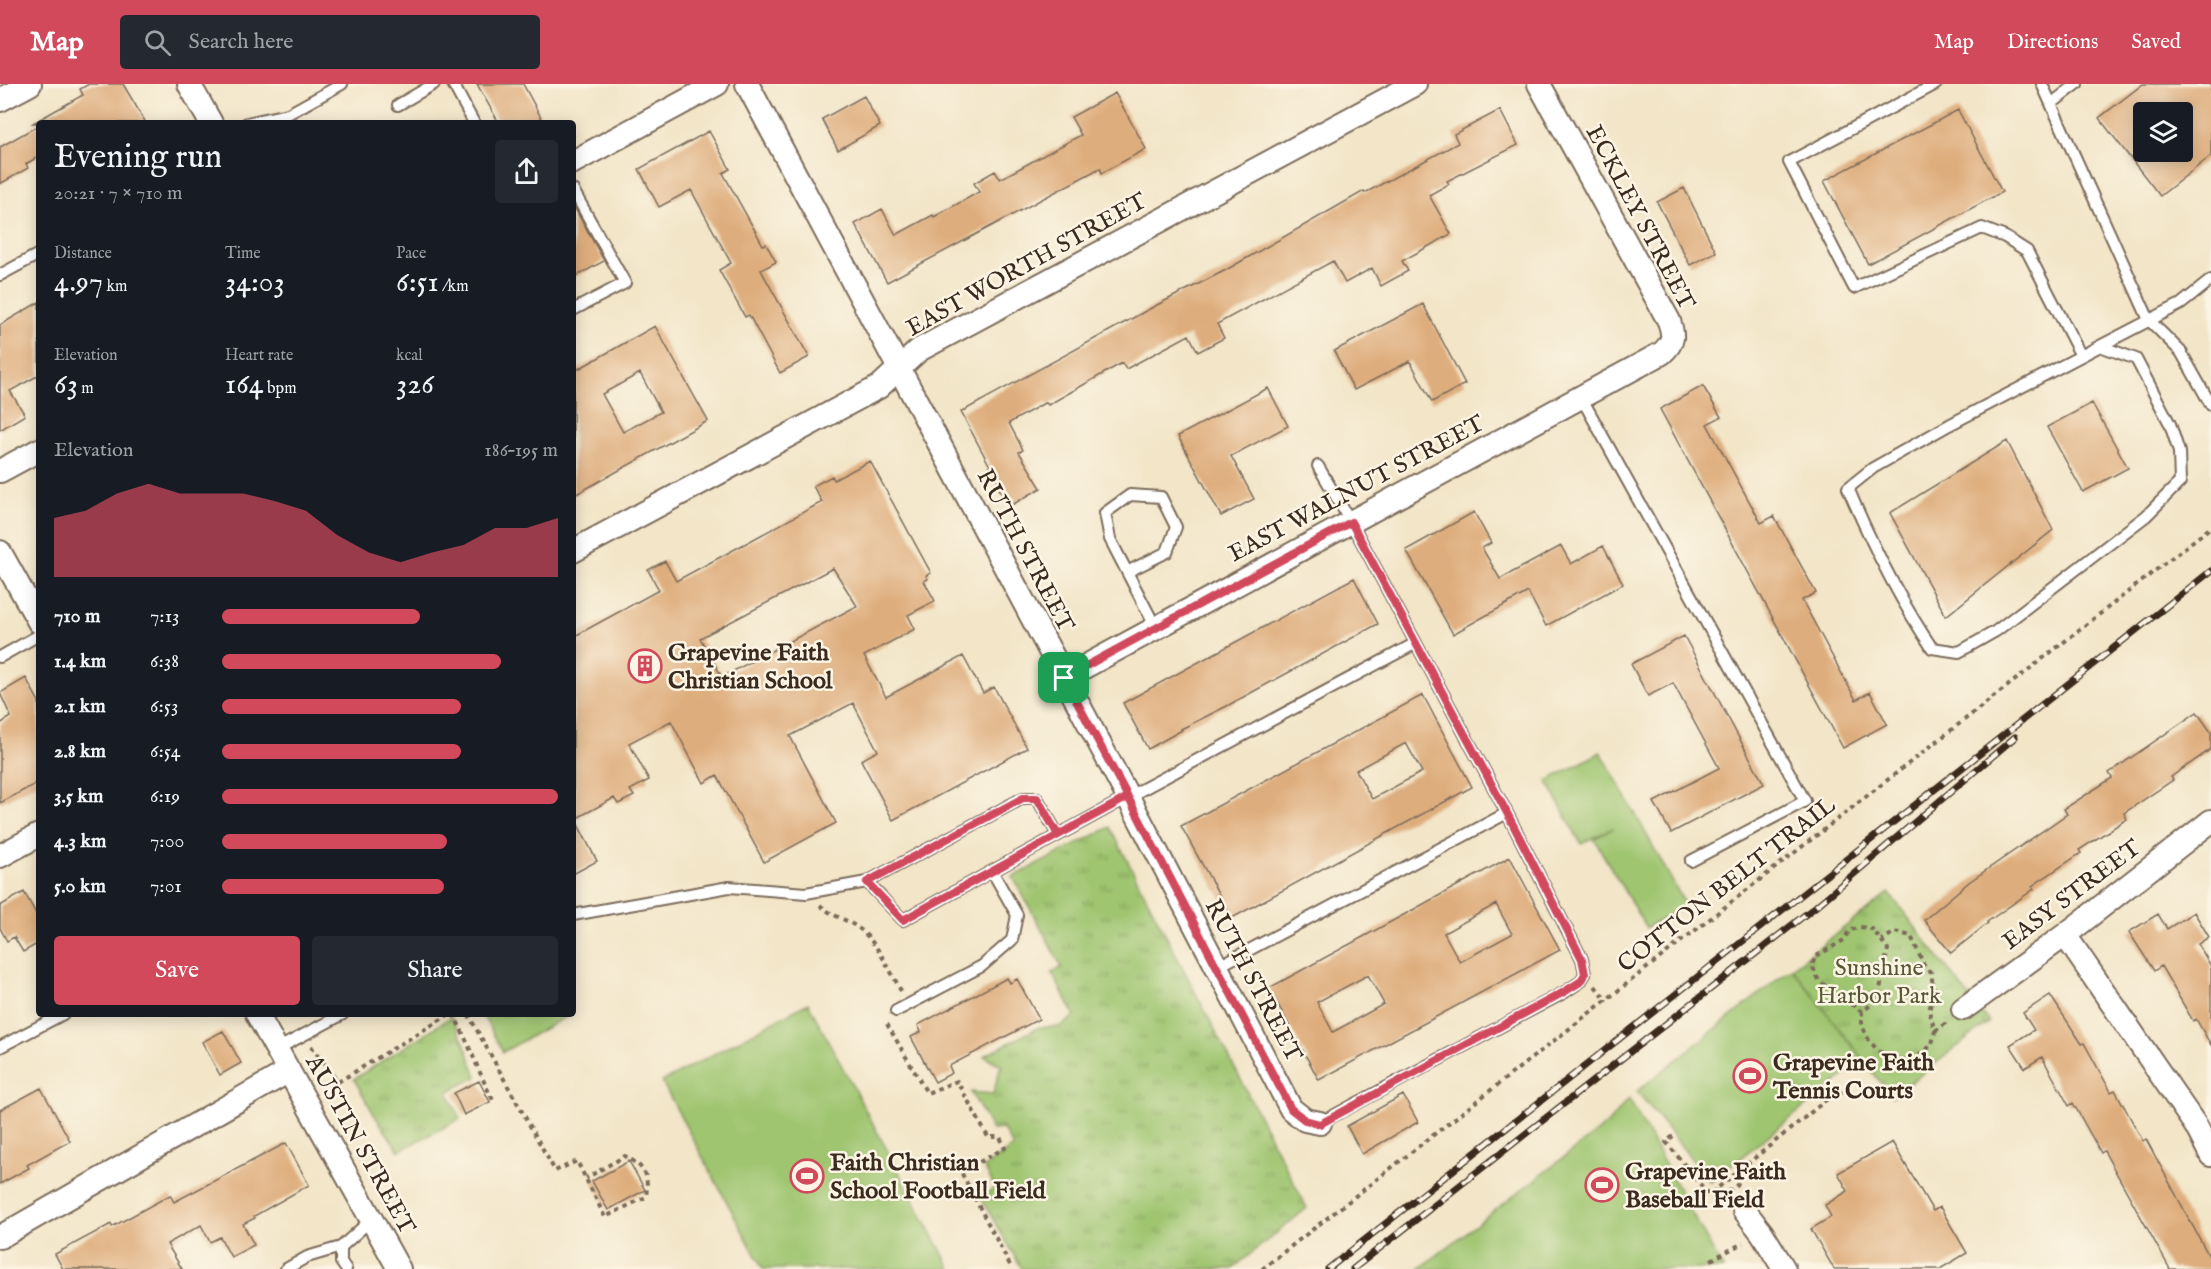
<!DOCTYPE html>
<meta charset="utf-8">
<style>
body{margin:0;font-family:"IM FELL English",serif;background:#242831;color:#f1f3f6;height:100vh;display:flex;flex-direction:column;font-size:22px;white-space:nowrap}
*{box-sizing:border-box;margin:0}
p{font-size:20px;color:#9ea1a6}
.icon{flex:none;width:33px;height:33px;fill:none;stroke:currentColor;stroke-width:2;stroke-linecap:round;stroke-linejoin:round}
.map{position:relative;flex:1;overflow:hidden}
.sheet{position:absolute;left:36px;top:36px;width:540px;height:897px;display:flex;flex-direction:column;background:#171b24;border-radius:6px;box-shadow:0 3px 15px #0003}
.sheet>*{flex:none}
.tools{position:absolute;left:2133px;top:18px;display:grid;gap:12px}
.tools a{display:grid;place-items:center;width:60px;height:60px;border-radius:6px;background:#171b24;box-shadow:0 3px 15px #0003;font-size:30px}
.pin{position:absolute;display:grid;place-items:center;width:51px;height:51px;color:#fff;margin:-26px;border-radius:12px;box-shadow:0 3px 9px #0006}
.round{display:grid;place-items:center;flex:none;width:63px;height:63px;border-radius:6px;background:#242831}
.overview{display:flex;align-items:center;justify-content:space-between;height:102px;padding:0 18px}
h1{font-size:33px;font-weight:600;line-height:45px}
.figures{display:grid;grid-template-columns:repeat(3,1fr);gap:9px;height:102px;padding:6px 18px}
.figures div{display:grid;align-content:center}
.figures b{font-size:30px;font-weight:600}
.figures small{font-size:16px;font-weight:400}
.figures p{font-size:16px}
.chart{height:168px;padding:12px 18px}
.chart p{display:flex;justify-content:space-between}
.chart svg{width:100%;height:108px;margin-top:6px;fill:#d1495b;opacity:.7}
.primary-button{display:flex;gap:12px;margin-top:auto;padding:12px 18px}
.primary-button a{flex:1;height:69px;border-radius:6px;background:#d1495b;color:#fff;font-size:24px;font-weight:600;line-height:69px;text-align:center}
.primary-button a+a{background:#242831;color:#f1f3f6}
ul{padding:0 18px;list-style:none;font-size:20px}
li{display:grid;grid-template-columns:96px 72px 1fr;align-items:center;height:45px}
li i{height:15px;border-radius:8px;background:#d1495b}
header{display:flex;align-items:center;gap:36px;box-sizing:border-box;height:84px;padding:0 30px;background:#d1495b;color:#fff}
header strong{font-size:28px}
nav{display:flex;gap:33px;margin-inline-start:auto;font-size:21px}
.search{width:420px;height:54px;background:#242831;display:flex;align-items:center;gap:15px;box-sizing:border-box;padding:0 21px;border-radius:6px;color:#9ea1a6;font-size:22px}
.map>svg:first-child{display:block}
</style>
<header>
<strong>Map</strong>
<div class="search"><svg class="icon" aria-label="search" viewBox="0 0 24 24"><circle cx="10" cy="10" r="6"/><path d="M15 15l6 6"/></svg>Search here</div>
<nav><a>Map</a><a>Directions</a><a>Saved</a></nav>
</header>
<div class="map">
<svg width="2211" height="1185" viewBox="0 0 2211 1185">
<defs>
<pattern id="park-tufts" width="24" height="20" patternUnits="userSpaceOnUse" patternTransform="scale(1.5)"><rect width="24" height="20" fill="#9fc56f"/><path d="M3 7l-1-3M5 7V3M7 7l1-3M15 17l-1-3M17 17v-4M19 17l1-3" fill="none" stroke="#83a05b"/></pattern>
</defs>
<rect width="100%" height="100%" fill="#fcf5e5"/>
<filter id="ink" filterUnits="userSpaceOnUse"><feTurbulence type="fractalNoise" baseFrequency=".0167" numOctaves="2"/><feDisplacementMap in="SourceGraphic" scale="12" xChannelSelector="R" yChannelSelector="G"/><feConvolveMatrix kernelMatrix="1 2 1 2 8 2 1 2 1" color-interpolation-filters="sRGB"/></filter>
<filter id="wash" filterUnits="userSpaceOnUse"><feTurbulence type="fractalNoise" baseFrequency=".008" numOctaves="4" result="noise"/><feDisplacementMap in="SourceGraphic" scale="24" xChannelSelector="R" yChannelSelector="G"/><feGaussianBlur stdDeviation="1.35" result="paint"/><feColorMatrix in="noise" values="0 0 0 0 0 0 0 0 0 0 0 0 0 0 0 0 0 1.4 0 .05"/><feComposite in="paint" operator="in"/></filter>
<g filter="url(#wash)">
<rect width="100%" height="100%" fill="#f2e5c8"/>
<!-- grass -->
<path fill="#9fc56f" stroke="#6d7846" stroke-width="1.5" d="M1601,668L1686,822L1646,844L1594,755L1613,744L1581,760L1547,697Z
M1792,884L1864,976L1710,1098L1637,1007Z
M808,919L951,1185H763L662,998Z
M482,930H571L503,968Z
M1629,1015L1723,1185H1419L1607,1040Z"/>
<!-- park -->
<path fill="url(#park-tufts)" stroke="#6d7846" stroke-width="1.5" d="M1110,743L1307,1124L1232,1185H1022L981,1114L995,1104L984,1083L1013,1063L1003,1045L992,1046L971,1008L993,1010L1001,981L984,972L1039,943H1059L1075,932L1052,889L1062,883L1013,793Z
M1889,809L1989,938L1892,1013L1792,884Z
M451,933L464,958L477,993L448,1008L460,1035L399,1067L375,1032L354,995Z"/>
<g id="blocks">
<!-- building -->
<path fill="#dead7d" fill-rule="evenodd" d="M89,0H123L146,39H33L83,11L80,5Z
M477,0H523L544,39H499Z
M2143,0H2211V72L2160,112L2099,34ZM2144,28H2182V68H2144Z
M1115,9L1146,65L1102,89L1100,84L887,198L855,140L882,125L896,151L933,131L934,133L979,108L974,99L995,87L1000,95L1081,51L1071,33Z
M864,12L880,42L838,66L822,35Z
M1500,26L1518,61L1447,97L1449,100L1429,111L1451,150L1402,177L1408,187L1381,202L1372,184L1345,199L1333,177L1217,240L1224,254L1198,268L1189,251L1126,285L1122,279L1048,321L1046,318L1009,339L1023,366L1019,368L1041,404L1010,422L998,403L1000,401L961,328L1153,223L1226,186L1364,107L1365,109L1458,59L1454,50Z
M1958,26L2002,108L1868,180L1824,97Z
M39,41V72L26,80L28,84L0,100V63Z
M709,47L730,85L723,89L763,161L766,160L776,178L761,186L809,273L780,289L749,231L745,233L719,186L731,179L691,106L659,123L639,85Z
M1684,104L1716,168L1690,181L1657,118Z
M573,121L604,177L573,194Z
M39,218V291L10,307L25,331L0,346V241Z
M1423,220L1465,300L1432,318L1410,277L1354,306L1334,267Z
M655,242L708,337L573,412V288ZM640,289L661,328L623,348L602,310Z
M1703,302L1721,333L1707,340L1761,439L1774,432L1816,509L1802,516L1856,616L1870,608L1887,640L1843,664L1660,325Z
M1268,304L1288,342L1231,372L1254,415L1221,432L1178,352Z
M2092,319L2128,384L2083,408L2047,343Z
M2007,357L2053,446L1946,532L1890,429Z
M870,377L931,489L926,492L928,495L924,497L935,517L908,531L915,545L864,572L886,613L963,572L983,609L994,603L1027,664L893,736L861,676L878,667L853,619L790,652L836,739L764,778L717,691L704,699L671,637L629,659L649,696L630,706L634,712L618,720L614,714L575,735L597,777L573,790V553L659,506L648,486L665,477L676,497L822,418L813,402L832,392L834,396ZM833,484L857,522L722,593L700,554Z
M1474,428L1491,459L1482,464L1500,495L1561,462L1571,480L1603,462L1623,500L1546,542L1528,508L1453,550L1406,466Z
M1354,494L1378,540L1225,623L1181,645L1182,646L1148,665L1123,619Z
M1684,552L1764,700L1671,749L1654,718L1719,684L1673,599L1648,612L1631,580Z
M26,594L39,618V698L0,719V640L11,633L0,609Z
M1423,611L1472,703L1232,834L1181,742ZM1406,659L1422,688L1372,715L1356,686Z
M2197,628L2211,648V665L2171,693L2173,696L2124,729L2127,735L2079,766L2081,769L2032,802L2034,805L1987,838L1988,839L1951,869L1924,836L1969,798L2067,730L2064,725L2112,694L2109,689Z
M1510,773L1560,866L1319,996L1269,904ZM1496,820L1512,850L1460,878L1444,849ZM1368,891L1384,920L1333,948L1317,918Z
M24,808L39,835V859L23,868L14,853L7,857L0,844V822Z
M2194,828L2209,853L2198,860L2211,882V961L2196,935L2193,937L2161,882L2154,887L2129,848L2158,830L2167,845Z
M1007,894L1010,899L1017,895L1039,935L949,982L952,989L935,998L911,953L921,948L918,941Z
M2050,911L2082,960L2084,959L2111,1008L2115,1006L2143,1057L2146,1055L2211,1176V1185H2170L2104,1067L2101,1069L2073,1019L2069,1022L2042,973L2025,984L2010,961L2034,946L2023,929Z
M223,947L241,979L220,991L202,958Z
M479,997L490,1018L464,1031L454,1009Z
M41,1004L70,1057L27,1081L29,1084L0,1100V1026Z
M1403,1011L1418,1038L1362,1070L1347,1042Z
M1892,1058L1933,1127L1940,1123L1967,1169L1940,1185H1834L1811,1145L1831,1133L1825,1121L1848,1107L1838,1089Z
M286,1059L309,1101L254,1132L255,1134L243,1140L254,1161L231,1173L220,1153L210,1158L201,1141L167,1160L182,1185H63L55,1170L111,1140L112,1143L170,1111L174,1118Z
M629,1077L645,1106L608,1126L592,1097Z"/>
</g>
</g>
<g filter="url(#ink)">
<use href="#blocks" fill-opacity="0" stroke="#7b6b5a" stroke-width="1.5"/>
<g fill="none" stroke-linecap="round" stroke-linejoin="round">
<defs>
<path id="lane" d="M453,0L474,39
M1936,0L1789,78L1854,204L1982,144L2005,153L2027,167L2081,272
M2042,0L2149,236L2181,268L2211,321
M2051,20L2077,0
M398,21L434,0
M247,39L288,30L342,0
M573,106L625,199L573,226
M0,191L39,170
M2100,262L2136,275L2170,340L2179,368L2180,398L2146,432L1996,547L1959,568L1932,564C1897,512 1872,461 1848,404L1873,384L1949,341Z
M2100,262L2181,220L2211,196
M1581,313L1805,717L1691,777
M1318,382L1351,438L1507,729L1582,875L1585,890L1580,898L1565,908L1320,1039
M1127,488L1167,468L1176,443L1161,413L1130,411L1105,429L1110,455L1156,544
M0,573L39,551
M867,798L1023,714H1037L1058,751
M573,831L729,803L806,809L867,798L903,836L1128,713L1416,559
M1217,883L1507,729
M896,927L982,882L1012,856L1017,831L992,787
M0,963L63,930
M277,965L343,930
M286,1185L307,1173L341,1163
M346,1185L341,1178V1163L372,1135"/>
<path id="street" d="M189,0L211,39
M747,0L1128,713L1291,1025L1305,1036L1320,1039
M0,16L30,0
M573,78L717,0
M0,387L39,366
M573,467L879,303L919,266L1415,0
M0,468L39,538
M1064,594L1662,269C1674,258 1674,252 1669,237L1539,0
M0,772L39,751
M2065,851L2196,1042L2211,1071
M1963,925L2065,851L2211,737
M257,930L399,1185
M1744,1126L1762,1149L1784,1185
M0,1153L289,987"/>
</defs>
<!-- lane casing -->
<use href="#lane" stroke="#7b6b5a" stroke-width="14"/>
<!-- street casing -->
<use href="#street" stroke="#7b6b5a" stroke-width="26"/>
<!-- path -->
<path stroke="#7b6b5a" stroke-width="4" stroke-dasharray="4.5 4.5" stroke-linecap="butt" d="M820,821C833,833 844,834 857,843C875,855 891,888 901,907
M1884,891L1910,886L1924,881
M1595,902L1607,917
M1862,928L1819,897L1812,882L1815,873L1844,856L1849,847L1860,843L1872,845L1888,865L1878,915L1862,928V942L1869,956L1878,967L1895,976L1909,977L1924,968L1932,960L1935,947L1929,927L1934,907L1931,889L1924,881L1911,852L1895,848L1882,856
M453,930C469,958 478,988 493,1016
M468,930L555,1087L577,1077L605,1133L646,1113C649,1089 645,1084 625,1072L586,1094
M887,940L927,1009L957,997L988,1053H1000L1005,1064L961,1088L1012,1185
M1935,947L1949,937
M311,962L338,998L450,930
M1673,1052L1666,1058L1709,1111L1836,1008L1874,1014
M1715,1106L1726,1119
M1721,1113L1738,1100L1741,1105
M1711,1176L1743,1159
M1262,1185L2211,443"/>
<!-- lane -->
<use href="#lane" stroke="#fff" stroke-width="10"/>
<!-- street -->
<use href="#street" stroke="#fff" stroke-width="22"/>
<defs>
<path id="rail" d="M1328,1185L2211,487
M1353,1185L1815,823L2015,653"/>
</defs>
<!-- rail casing -->
<use href="#rail" stroke="#3b2a1e" stroke-width="7"/>
<!-- rail -->
<use href="#rail" stroke="#fcf5e5" stroke-width="4.5" stroke-dasharray="14" stroke-linecap="butt"/>
</g>
</g>
<g fill="none" stroke-linecap="round" stroke-linejoin="round" filter="url(#ink)">
<defs>
<path id="route" d="M1064,594L1128,713L903,836L867,798L1023,714H1037L1058,751L1128,713L1291,1025L1305,1036L1320,1040L1564,908L1580,898L1585,890L1582,875L1507,729L1351,438L1064,594"/>
</defs>
<!-- route casing -->
<use href="#route" stroke="#fff" stroke-width="12"/>
<!-- route -->
<use href="#route" stroke="#d1495b" stroke-width="8"/>
</g>
<!-- icons -->
<defs>
<symbol id="building-ring" viewBox="-11 -11 22 22"><circle r="9.5" fill="#fcf5e5" stroke="#d1495b" stroke-width="1.5"/><path d="M-4-6H4V6H1V3H-1V6H-4ZM-2.5-4.3h1.7v1.8h-1.7ZM.8-4.3h1.7v1.8H.8ZM-2.5-1h1.7V.8h-1.7ZM.8-1h1.7V.8H.8Z" fill="#d1495b"/></symbol>
<symbol id="stadium-ring" viewBox="-11 -11 22 22"><circle r="9.5" fill="#fcf5e5" stroke="#d1495b" stroke-width="1.5"/><path d="M0-5a6.5 5 0 1 0 0 10a6.5 5 0 1 0 0-10ZM-3.5-1.8h7v3.6h-7Z" fill="#d1495b"/></symbol>
</defs>
<g fill-rule="evenodd">
<use href="#building-ring" x="626" y="563" width="38" height="38"/>
<use href="#stadium-ring" x="1731" y="973" width="38" height="38"/>
<use href="#stadium-ring" x="788" y="1073" width="38" height="38"/>
<use href="#stadium-ring" x="1583" y="1082" width="38" height="38"/>
</g>
<g text-anchor="middle" stroke-width="5" stroke-linejoin="round" paint-order="stroke">
<!-- street labels -->
<g font-size="24" fill="#3b2a1e" stroke="#fcf5e5">
<text transform="translate(1641 133) rotate(62)" y="8">ECKLEY STREET</text>
<text transform="translate(1026 180) rotate(-29)" y="8">EAST WORTH STREET</text>
<text transform="translate(1356 404) rotate(-28)" y="8">EAST WALNUT STREET</text>
<text transform="translate(1026 466) rotate(62)" y="8">RUTH STREET</text>
<text transform="translate(1726 800) rotate(-38)" y="8">COTTON BELT TRAIL</text>
<text transform="translate(2071 810) rotate(-37)" y="8">EASY STREET</text>
<text transform="translate(1254 896) rotate(62)" y="8">RUTH STREET</text>
<text transform="translate(361 1060) rotate(61)" y="8">AUSTIN STREET</text>
</g>
<!-- poi labels -->
<g font-size="24" font-weight="bold" fill="#3b2a1e" stroke="#fcf5e5" text-anchor="start">
<text x="668" y="576">Grapevine Faith<tspan x="668" dy="28">Christian School</tspan></text>
<text x="1773" y="986">Grapevine Faith<tspan x="1773" dy="28">Tennis Courts</tspan></text>
<text x="830" y="1086">Faith Christian<tspan x="830" dy="28">School Football Field</tspan></text>
<text x="1625" y="1095">Grapevine Faith<tspan x="1625" dy="28">Baseball Field</tspan></text>
</g>
<!-- park labels -->
<g font-size="24" fill="#595836" stroke="#fcf5e5">
<text x="1879" y="891">Sunshine<tspan x="1879" dy="28">Harbor Park</tspan></text>
</g>
</g>
</svg>
<div class="tools">
<a><svg class="icon" aria-label="layers" viewBox="0 0 24 24"><path d="M12 4l9 5-9 5-9-5zM3 14l9 5 9-5"/></svg></a>
</div>
<div class="pin" style="left:1064px;top:594px;background:#1e9e55"><svg class="icon" aria-label="arrive" viewBox="0 0 24 24"><path d="M6 21V4h12l-3 4 3 4H6"/></svg></div>
<section class="sheet">
<div class="overview"><div><h1>Evening run</h1><p>20:21 · 7 × 710 m</p></div><a class="round"><svg class="icon" aria-label="share" viewBox="0 0 24 24"><path d="M12 15V3M7 8l5-5 5 5M5 13v7h14v-7"/></svg></a></div>
<div class="figures">
<div><p>Distance</p><b>4.97<small> km</small></b></div>
<div><p>Time</p><b>34:03</b></div>
<div><p>Pace</p><b>6:51<small> /km</small></b></div>
</div>
<div class="figures">
<div><p>Elevation</p><b>63<small> m</small></b></div>
<div><p>Heart rate</p><b>164<small> bpm</small></b></div>
<div><p>kcal</p><b>326</b></div>
</div>
<div class="chart"><p><span>Elevation</span>186–195 m</p>
<svg viewBox="0 0 160 44" preserveAspectRatio="none"><path d="M0 44V20L10 17L20 10L30 6L40 10L50 10L60 10L70 13L80 17L90 27L100 34L110 38L120 34L130 31L140 24L150 24L160 20V44z"/></svg>
</div>
<ul>
<li><b>710 m</b>7:13<i style="width:59%"></i></li>
<li><b>1.4 km</b>6:38<i style="width:83%"></i></li>
<li><b>2.1 km</b>6:53<i style="width:71%"></i></li>
<li><b>2.8 km</b>6:54<i style="width:71%"></i></li>
<li><b>3.5 km</b>6:19<i style="width:100%"></i></li>
<li><b>4.3 km</b>7:00<i style="width:67%"></i></li>
<li><b>5.0 km</b>7:01<i style="width:66%"></i></li>
</ul>
<div class="primary-button"><a>Save</a><a>Share</a></div>
</section>
</div>
